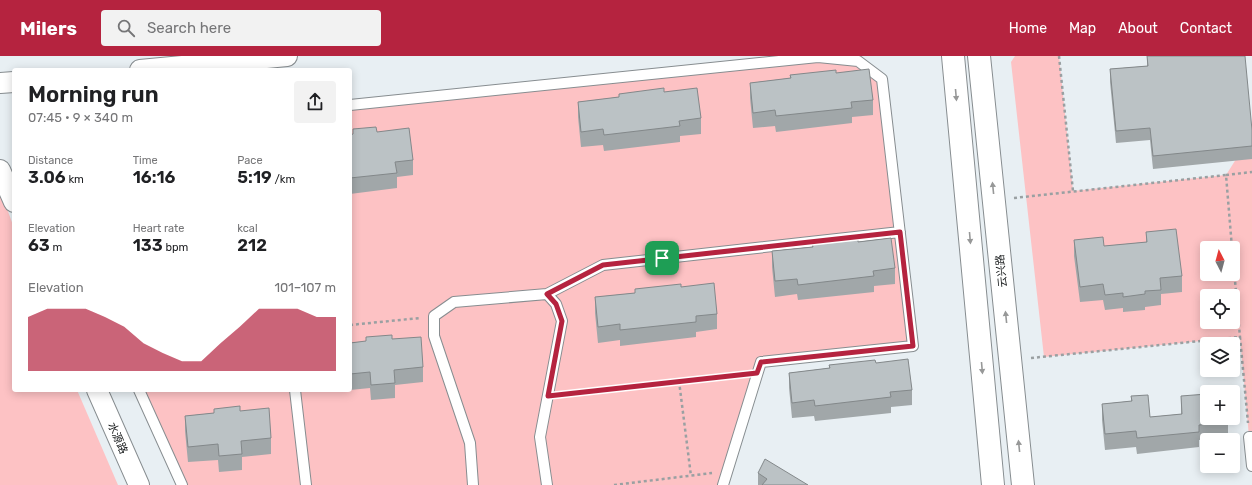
<!DOCTYPE html>
<meta charset="utf-8">
<style>
body{margin:0;font-family:Rubik,"Noto Sans SC",sans-serif;background:#f2f2f2;color:#202124;height:100vh;display:flex;flex-direction:column;font-size:15px;white-space:nowrap}
*{box-sizing:border-box;margin:0}
p{font-size:13px;color:#757577}
.icon{flex:none;width:22px;height:22px;fill:none;stroke:currentColor;stroke-width:2;stroke-linecap:round;stroke-linejoin:round}
.map{position:relative;flex:1;overflow:hidden}
.panel{position:absolute;left:12px;top:12px;width:340px;height:324px;display:flex;flex-direction:column;background:#fff;border-radius:4px;box-shadow:0 2px 10px #0003}
.panel>*{flex:none}
.needle{width:26px;rotate:354deg}
.controls{position:absolute;left:1200px;top:185px;display:grid;gap:8px}
.controls a{display:grid;place-items:center;width:40px;height:40px;border-radius:4px;background:#fff;box-shadow:0 2px 10px #0003;font-size:20px}
.pin{position:absolute;display:grid;place-items:center;width:34px;height:34px;color:#fff;margin:-17px;border-radius:8px;box-shadow:0 2px 6px #0006}
.round{display:grid;place-items:center;flex:none;width:42px;height:42px;border-radius:4px;background:#f2f2f2}
.summary{display:flex;align-items:center;justify-content:space-between;height:68px;padding:0 16px}
h1{font-size:22px;font-weight:600;line-height:30px}
.stats{display:grid;grid-template-columns:repeat(3,1fr);gap:6px;height:68px;padding:4px 16px}
.stats div{display:grid;align-content:center}
.stats b{font-size:17px;font-weight:600}
.stats small{font-size:11px;font-weight:400}
.stats p{font-size:11px}
.chart{height:112px;padding:8px 16px}
.chart p{display:flex;justify-content:space-between}
.chart svg{width:100%;height:72px;margin-top:4px;fill:#b5233f;opacity:.7}
header{display:flex;align-items:center;gap:24px;box-sizing:border-box;height:56px;padding:0 20px;background:#b5233f;color:#fff}
header strong{font-size:19px}
nav{display:flex;gap:22px;margin-inline-start:auto;font-size:14px}
.search{width:280px;height:36px;background:#f2f2f2;display:flex;align-items:center;gap:10px;box-sizing:border-box;padding:0 14px;border-radius:4px;color:#757577;font-size:15px}
.map>svg:first-child{display:block}
</style>
<header>
<strong>Milers</strong>
<div class="search"><svg class="icon" aria-label="search" viewBox="0 0 24 24"><circle cx="10" cy="10" r="6"/><path d="M15 15l6 6"/></svg>Search here</div>
<nav><a>Home</a><a>Map</a><a>About</a><a>Contact</a></nav>
</header>
<div class="map">
<svg width="1252" height="429" viewBox="0 0 1252 429">
<rect width="100%" height="100%" fill="#e8eff3"/>
<!-- green -->
<path fill="#fdc2c4" fill-rule="evenodd" d="M1015,0H1059L1073,135L1226,119L1252,78V381H1249L1240,281L1044,301L1011,6ZM1207,192H1233V218H1207ZM1207,240H1233V266H1207Z
M818,1L858,5L882,23L913,290L761,306L723,429H182L139,334H350V50Z
M0,133L14,172V334H77L118,429H0Z"/>
<g fill="none" stroke-linecap="round" stroke-linejoin="round">
<defs>
<path id="service" d="M350,49L818,1L858,5L882,23L913,290L761,306L723,429
M547,238L603,209L900,176
M139,334L182,429
M295,334L306,429
M1252,381H1249L1252,410
M473,429L470,387L434,280V260L454,246L547,238L556,248L562,265L540,381L547,429"/>
<path id="minor" d="M140,14L287,0
M0,27L14,26
M0,114L14,146
M97,334L139,429"/>
<path id="tertiary" d="M953,0L993,429
M979,0L1023,429"/>
</defs>
<!-- service casing -->
<use href="#service" stroke="#878d90" stroke-width="12"/>
<!-- minor casing -->
<use href="#minor" stroke="#878d90" stroke-width="22"/>
<!-- tertiary casing -->
<use href="#tertiary" stroke="#878d90" stroke-width="24"/>
<!-- path -->
<path stroke="#9aa0a2" stroke-width="2.5" stroke-dasharray="3 3" stroke-linecap="butt" d="M1059,0L1073,135
M1226,119L1252,116
M1014,142L1226,119L1232,192
M1233,202L1240,281
M350,269L420,262
M1031,302L1240,281L1248,367
M679,325L691,420
M562,338L742,319
M614,429L712,417"/>
<!-- service -->
<use href="#service" stroke="#fff" stroke-width="10"/>
<!-- minor -->
<use href="#minor" stroke="#fff" stroke-width="20"/>
<!-- tertiary -->
<use href="#tertiary" stroke="#fff" stroke-width="22"/>
</g>
<!-- wall -->
<path fill="#a1a7a9" d="M1147,0L1252,74V103L1153,113L1150,84L1116,87L1110,26V13L1147,10Z
M836,17L873,44V59L852,61V67L776,76L775,70L753,72L750,42V27L790,22V19Z
M664,36L701,62V78L680,80V86L604,95L603,89L581,91L578,61V46L619,41V38Z
M353,73L377,76L413,104V119L397,121V132L350,138V79L353,78Z
M1146,176L1182,220V236L1161,238V249L1145,251V254L1123,256V252L1105,254L1103,244L1080,246L1074,200V184L1104,190L1146,186Z
M858,186L895,212V228L874,230V236L798,244L797,238L775,241L772,211V195L812,191V187Z
M681,231L717,258V273L696,276V281L620,290V284L598,287L595,257V241L635,237V233Z
M392,283L423,311V326L395,329V342L371,344L370,332L350,334V287Z
M876,307L912,334V349L891,351V357L815,365L814,360L792,362L789,332V317L829,312V309Z
M1131,340L1150,361L1181,358V340L1228,366V381L1199,384V391L1137,398L1136,391L1105,394L1102,364V348L1131,345Z
M214,353L240,355L271,382V398L242,401V414L219,416L218,404L188,406L185,375V360L214,357Z
M758,417L808,429H758Z"/>
<!-- building -->
<path fill="#bbc2c5" stroke="#83888a" d="M1147,0H1245L1252,74V90L1153,100L1150,72L1116,75L1110,13L1148,10Z
M869,13L873,44L851,46L852,52L776,60L775,54L753,57L750,27L791,22L790,19L836,14V17Z
M664,32V36L697,32L701,62L679,65L680,70L604,79L603,73L581,76L578,46L619,41V38Z
M376,71L377,76L409,72L413,104L395,106L397,117L350,122V79L353,78V73Z
M1176,173L1182,220L1160,222L1161,234L1145,235V238L1123,241V237L1105,239L1103,228L1080,231L1074,184L1103,181L1104,190L1147,186L1146,176Z
M891,182L895,212L873,215L874,220L798,229L797,223L775,225L772,195L813,191L812,187L858,183V186Z
M714,227L717,258L696,260V266L620,274V268L598,271L595,241L635,237V233L681,228V231Z
M392,279V283L421,281L423,311L394,314L395,327L371,329L370,316L350,318V287L366,285V281Z
M908,303L912,334L890,336L891,341L815,350L814,344L792,347L789,317L830,312L829,309L875,304L876,307Z
M1207,338V362H1228V366L1199,369V376L1137,382L1136,375L1105,378L1102,348L1132,345L1131,340L1148,339L1150,361L1182,358L1181,340Z
M240,350V355L269,352L271,382L241,385L242,398L219,400L218,388L188,391L185,360L214,357V353Z
M765,403L808,429H762L767,423L758,417Z"/>
<!-- one-way arrows -->
<defs><path id="oneway-solid" d="M-6-.8H1V-3.2L6.5 0L1 3.2V.8H-6Z"/></defs>
<g fill="#979898">
<use href="#oneway-solid" transform="translate(956 39) rotate(85)"/>
<use href="#oneway-solid" transform="translate(993 132) rotate(-96)"/>
<use href="#oneway-solid" transform="translate(970 182) rotate(85)"/>
<use href="#oneway-solid" transform="translate(1006 261) rotate(-96)"/>
<use href="#oneway-solid" transform="translate(982 312) rotate(85)"/>
<use href="#oneway-solid" transform="translate(1019 390) rotate(-96)"/>
</g>
<g fill="none" stroke-linecap="round" stroke-linejoin="round">
<defs>
<path id="route" d="M900,176L913,290L761,306L757,317L548,340L562,265L556,248L547,238L603,209Z"/>
</defs>
<!-- route casing -->
<use href="#route" stroke="#fff" stroke-width="8"/>
<!-- route -->
<use href="#route" stroke="#b5233f" stroke-width="5"/>
</g>
<g text-anchor="middle" stroke-width="3" stroke-linejoin="round" paint-order="stroke">
<!-- street labels -->
<g font-size="11" fill="#171a1b" stroke="#fff">
<text transform="translate(1001 215) rotate(-96)" y="4">云兴路</text>
<text transform="translate(118 382) rotate(66)" y="4">水源路</text>
</g>
</g>
</svg>
<div class="controls">
<a><svg class="needle" viewBox="-14 -14 28 28"><path d="M0-13l5 13h-10z" fill="#e53935"/><path d="M0 13l5-13h-10z" fill="#757577"/></svg></a>
<a><svg class="icon" aria-label="locate" viewBox="0 0 24 24"><circle cx="12" cy="12" r="6"/><path d="M12 2v4M12 18v4M2 12h4M18 12h4"/></svg></a>
<a><svg class="icon" aria-label="layers" viewBox="0 0 24 24"><path d="M12 4l9 5-9 5-9-5zM3 14l9 5 9-5"/></svg></a>
<a>+</a>
<a>−</a>
</div>
<div class="pin" style="left:662px;top:202px;background:#1e9e55"><svg class="icon" aria-label="arrive" viewBox="0 0 24 24"><path d="M6 21V4h12l-3 4 3 4H6"/></svg></div>
<section class="panel">
<div class="summary"><div><h1>Morning run</h1><p>07:45 · 9 × 340 m</p></div><a class="round"><svg class="icon" aria-label="share" viewBox="0 0 24 24"><path d="M12 15V3M7 8l5-5 5 5M5 13v7h14v-7"/></svg></a></div>
<div class="stats">
<div><p>Distance</p><b>3.06<small> km</small></b></div>
<div><p>Time</p><b>16:16</b></div>
<div><p>Pace</p><b>5:19<small> /km</small></b></div>
</div>
<div class="stats">
<div><p>Elevation</p><b>63<small> m</small></b></div>
<div><p>Heart rate</p><b>133<small> bpm</small></b></div>
<div><p>kcal</p><b>212</b></div>
</div>
<div class="chart"><p><span>Elevation</span>101–107 m</p>
<svg viewBox="0 0 160 44" preserveAspectRatio="none"><path d="M0 44V11L10 6L20 6L30 6L40 11L50 17L60 27L70 33L80 38L90 38L100 27L110 17L120 6L130 6L140 6L150 11L160 11V44z"/></svg>
</div>
</section>
</div>
